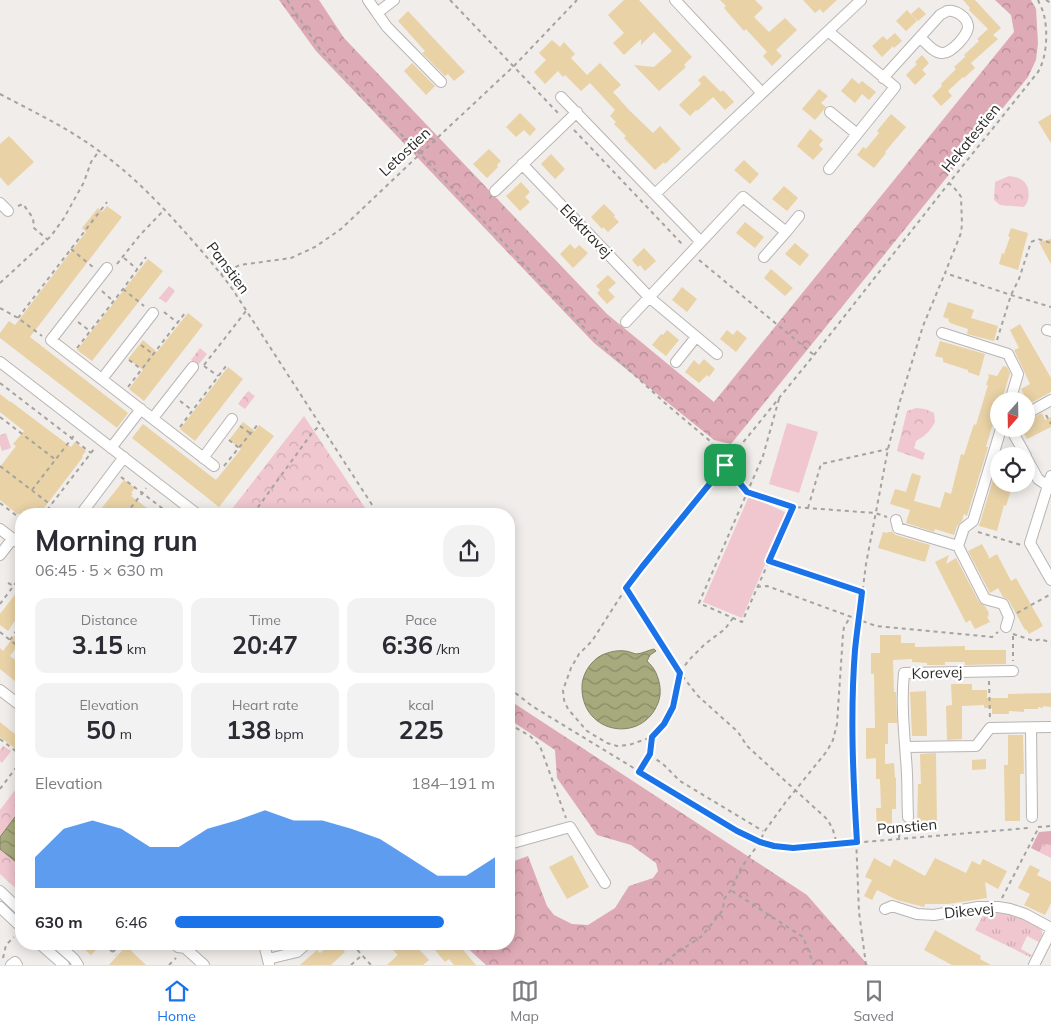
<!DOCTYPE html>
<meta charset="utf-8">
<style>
body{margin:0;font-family:Mulish,sans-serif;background:#f2f2f3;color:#2b2b33;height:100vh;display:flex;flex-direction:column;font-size:19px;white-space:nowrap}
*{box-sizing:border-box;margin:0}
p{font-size:16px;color:#7c7c81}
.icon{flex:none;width:28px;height:28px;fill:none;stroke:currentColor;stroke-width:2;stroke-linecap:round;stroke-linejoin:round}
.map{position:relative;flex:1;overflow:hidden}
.drawer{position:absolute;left:15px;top:508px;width:500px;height:442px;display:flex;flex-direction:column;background:#fff;border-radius:20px;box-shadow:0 2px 12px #0003}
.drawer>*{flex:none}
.needle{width:32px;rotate:200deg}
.fabs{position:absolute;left:990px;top:392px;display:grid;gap:10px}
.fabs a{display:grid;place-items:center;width:45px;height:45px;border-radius:50%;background:#fff;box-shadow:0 2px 12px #0003;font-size:25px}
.pin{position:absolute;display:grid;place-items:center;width:42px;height:42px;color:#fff;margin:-21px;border-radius:10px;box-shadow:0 2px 8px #0006}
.round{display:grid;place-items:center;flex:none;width:52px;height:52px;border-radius:20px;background:#f2f2f3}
.head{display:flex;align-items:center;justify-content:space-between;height:85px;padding:0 20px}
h1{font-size:28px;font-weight:700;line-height:38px}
.metrics{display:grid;grid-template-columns:repeat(3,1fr);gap:8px;height:85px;padding:5px 20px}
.metrics div{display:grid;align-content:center;border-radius:12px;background:#f2f2f3;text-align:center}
.metrics b{font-size:25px;font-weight:700}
.metrics small{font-size:14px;font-weight:400}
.metrics p{font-size:14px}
.chart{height:140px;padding:10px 20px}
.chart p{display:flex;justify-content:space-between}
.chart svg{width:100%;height:90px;margin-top:5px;fill:#1a73e8;opacity:.7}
ul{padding:0 20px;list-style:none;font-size:16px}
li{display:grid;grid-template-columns:80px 60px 1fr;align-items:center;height:38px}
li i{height:12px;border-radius:6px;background:#1a73e8}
.tabs{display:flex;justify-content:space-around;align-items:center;height:70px;border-top:1px solid #e1e1e2;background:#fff;font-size:14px;color:#7c7c81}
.tabs a{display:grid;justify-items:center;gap:2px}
.tabs .selected{color:#1a73e8}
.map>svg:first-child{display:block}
</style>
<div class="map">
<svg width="1051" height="965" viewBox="0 0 1051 965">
<defs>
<pattern id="grass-tufts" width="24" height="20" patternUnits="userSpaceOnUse" patternTransform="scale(1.25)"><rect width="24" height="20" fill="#f0c6cf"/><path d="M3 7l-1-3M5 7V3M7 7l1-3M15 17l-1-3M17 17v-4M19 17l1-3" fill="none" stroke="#ceaab2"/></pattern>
<pattern id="forest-crowns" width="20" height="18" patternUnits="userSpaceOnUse" patternTransform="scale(1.25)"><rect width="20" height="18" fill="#deaab5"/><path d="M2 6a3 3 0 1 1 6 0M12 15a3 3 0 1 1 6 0" fill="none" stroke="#b48b93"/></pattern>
<pattern id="park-crowns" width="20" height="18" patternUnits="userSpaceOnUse" patternTransform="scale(1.25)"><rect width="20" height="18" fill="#f0c6cf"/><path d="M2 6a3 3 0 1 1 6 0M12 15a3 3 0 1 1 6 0" fill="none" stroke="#ceaab2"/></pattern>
<pattern id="water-waves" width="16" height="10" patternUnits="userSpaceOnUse" patternTransform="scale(1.25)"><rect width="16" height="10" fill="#a7aa7c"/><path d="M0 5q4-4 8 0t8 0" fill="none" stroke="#888b66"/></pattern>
</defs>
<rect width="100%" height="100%" fill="#f0edea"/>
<!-- grass -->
<path fill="url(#grass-tufts)" d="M1043,844L1051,845V858L1039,852Z
M985,912C990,912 996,911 1001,912C1013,914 1035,922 1042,931V935L1039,942L1027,936L1021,949L1032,955L1030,957L975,930Z"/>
<!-- forest -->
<path fill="url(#forest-crowns)" d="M279,0H319L344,38L607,314L714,402L1014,32L1011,15L995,0H1031L1036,9L1038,43L1036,60L1028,77L731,444L714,440L594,343L316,51Z
M509,700L807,895L868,965H486L463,944H509V863L528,856L547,906L554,915L572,924L588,925L615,908L629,886L653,878L658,871L656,863L631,845L597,835L557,778L555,750L509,719Z
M1051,831V845L1043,844L1039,852L1031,848L1039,832Z"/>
<!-- park -->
<path fill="url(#park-crowns)" d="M1009,176C1014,177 1018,177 1022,180C1030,185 1031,200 1024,207L1000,205L994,200L995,182Z
M169,286L175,291L166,303L159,298Z
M200,348L207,354L198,365L191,360Z
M248,391L255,396L245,409L238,404Z
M916,408L925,409L934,413L935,422C930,431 925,436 916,441L914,448L925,453L923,460L897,451L907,411Z
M304,416L369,514H228Z
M6,433L11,448L2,451L0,445V435Z
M3,746L11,751L2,763L0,761V750Z
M21,782V893L0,874V810Z"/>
<!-- garden -->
<path fill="#f0c6cf" d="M787,423L818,432L799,493L769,484Z
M749,496L787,513L742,618L703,602Z"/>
<!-- water -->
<path fill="url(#water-waves)" stroke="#828463" d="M654,649L656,651L650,655L647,661C650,664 654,668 656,673C660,682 662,693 658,703C642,744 583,734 582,689C581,676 590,661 602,655C609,652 617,650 625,651C628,651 632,653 636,654C641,654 649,650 654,649Z
M21,809V866L0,849V837Z"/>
<!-- building -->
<path fill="#e9d2a6" d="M624,0H639L692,57L684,65L686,67L659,91L634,65L654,67L672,51L654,32L641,45V39L624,55L613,43L624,33L608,15Z
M720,0H755L763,8L754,17L769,32L785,18L797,30L776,50L782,56L772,66L763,56L767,52L746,29L744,31L724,8L726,6Z
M803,0H837L823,13L820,9L815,13Z
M963,0H975L1001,28L993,35L998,39L971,63L975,68L964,78L963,77L948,91L952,96L941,106L932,96L942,86L941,84L956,69L954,67L965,57L967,59L964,55L979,41L977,39L988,29L969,10L970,8Z
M919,7L926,14L918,21L911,14Z
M907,10L917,21L906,31L896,21Z
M408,11L465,72L454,81L448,74L445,76L422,53L425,51L398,21Z
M895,33L902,41L894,48L893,46L882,57L872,46L883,36L887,40Z
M552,40L560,47L564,42L575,54L571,58L587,75L600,63L621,85L613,92L629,110L653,133L660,126L681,149L665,164L664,162L655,170L624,138L626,136L614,124L616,122L610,116L615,110L590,83L581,91L565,75L563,77L558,71L545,84L534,72L546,60L539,53Z
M922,55L929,63L922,70L915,62Z
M412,63L435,86L426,95L404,71Z
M917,64L926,74L915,85L906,75Z
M704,75L721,92L723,90L734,102L725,110L713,97L697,111L696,110L690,116L679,105L701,84L698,80Z
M852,78L859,84L862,81L876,92L869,100L862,94L855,103L841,91Z
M819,89L828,96L821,103L826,107L815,120L802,109Z
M520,113L536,129L530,136L524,130L516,137L506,127Z
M891,114L906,127L885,152L886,153L874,168L857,155L863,147L866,149L879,133L877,131Z
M1051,114V143L1038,122Z
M810,129L823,140L819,145L823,149L813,160L797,146Z
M9,136L34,162L8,186L0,177V144Z
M489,149L501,161L497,165L498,167L487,178L473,164Z
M551,154L565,169L555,179L541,164Z
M744,160L759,174L750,184L734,170Z
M521,182L530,192L525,197L530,202L520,211L506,196Z
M784,186L798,198L787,211L772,199Z
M604,204L615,215L614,217L619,222L608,232L603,227L602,229L591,217Z
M107,206L122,217L30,337L128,413L117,428L0,338V333L9,321L15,325L86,232L82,228L98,208L102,212Z
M745,222L764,237L755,248L736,233Z
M1011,228L1028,233L1018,270L999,264L1002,253L1004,254L1010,237L1008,236Z
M1051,239V264L1039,242Z
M795,243L809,255L800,266L785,254Z
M570,244L575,249L579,245L588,253L573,268L560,254Z
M644,248L656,261L645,271L640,265L638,267L632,260Z
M148,259L163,271L92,361L77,350Z
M771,269L793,288L785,296L764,278Z
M608,275L616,283L608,290L615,297L607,304L597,293L600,290L596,286Z
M682,287L697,299L687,312L672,300Z
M948,302L974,310L971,318L998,326L994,341L967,334L968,329L950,323V322L948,321L949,319L943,317Z
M188,313L203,325L144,401L129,389L143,370L128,359L143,340L157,352Z
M1020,324L1051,378V392L1029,404L1021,389L1030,384L1014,350L1019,348L1010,330Z
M667,330L679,340L666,356L652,345L661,334L663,335Z
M727,330L733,335L737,330L747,338L736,352L720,339Z
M940,341L985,354L979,376L968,372V370L943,362V358L935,356Z
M704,359L715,369L709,377L707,375L699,383L685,372L694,360L699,365Z
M1003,366L1007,367L1010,373L1002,400L999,395V419L997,418L995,427L992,426L986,447H988L967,516L964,514L962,521L957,526L954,535L935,529L934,532L906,523L910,510L890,504L895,489L906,492L912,473L921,476L914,501L940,508L945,492L951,494L961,454L964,455L974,424L976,425L988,385H986L989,376L988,374L997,376Z
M228,367L243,379L195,441L180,429Z
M0,394L10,402V401L71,447L75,442L86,451L82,456L83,457L44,508L52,514H17L0,500V467L16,446L13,444L24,431L0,412Z
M1042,413L1045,420L1051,417V427L1027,439L1023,432L1031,428L1026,427V421Z
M243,422L255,431L259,425L274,436L219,507L132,438L143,424L216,480L241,449L229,440Z
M999,460V484H1013L1006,506L1004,505L997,531L979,526Z
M124,480L135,488L131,493L133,494L131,496L155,514H97Z
M891,531L896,535L930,545L925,562L878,548L883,532L887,533L888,532H891Z
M982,544L989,557L988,559L997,554L1011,581L1016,578L1043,626L1029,634L1026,629L1025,630L1009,601L1007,599L1003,597L998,588L990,593L968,551Z
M949,555L946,564L956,558L979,602L985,606L989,613L988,614L989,616L987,617L990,622L975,629L970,620L966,623L935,562Z
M21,587V609L15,618L16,619L8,631L0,625V614Z
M21,627V641L10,656L21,665V686L0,669V648L3,651Z
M880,635H901V643H915V647L965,646V650H1006V664L965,665V662H945V665H927V663L912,662V659L893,660L894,692H896L897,723H888V744H885V764L894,763L895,778H896V809H892V829H877L876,808H881L880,779H876V758L866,759V728H875L874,674H871V653H880Z
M951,684H972V690H987V698H1008V694L1051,693V707L1043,706V708L1038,707V709H1024V712L1009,711V714H992V708H984V705L962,706V739L947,740L946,706L952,705Z
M926,691L927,736H912L910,692Z
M0,722L21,739V753L0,737Z
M1008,735H1023L1024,774H1020V821H1005L1004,765H1008Z
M936,753L937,827H932L933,828H917L918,784H921L920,754Z
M986,759V769L972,770V760Z
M572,855L589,887L567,899L549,867Z
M874,858L890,867L894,859L925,876L935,858L966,873L972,861L980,865L983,859L1007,871L998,889L985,882L987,898L948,904H925L924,907L897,900L877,890L872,900L864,896L872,880L865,877Z
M1030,865L1040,870L1037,875L1051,882V903L1045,915L1024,905L1030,894L1018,888Z
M935,930L981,956L980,959L991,965H952L924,950Z
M78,944H102L91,955Z
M330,944H338L345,952L331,965H300L317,950L320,953Z
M396,944H414L429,960L423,965H387L398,955L391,948Z
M430,944H458L476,965H454L449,959L445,962Z
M126,946L146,965H109Z"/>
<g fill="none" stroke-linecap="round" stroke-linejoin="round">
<defs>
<path id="street" d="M368,0L377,13
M394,0L377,13L387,27L441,82
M675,0L762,93
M828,31L895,87L829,169
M883,78L940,15C941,14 946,12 947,11C955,9 967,17 968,26C969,34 951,54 942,53C934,53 926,43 920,37
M561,97L701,242
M830,112L857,134
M522,164L650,298L717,354
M495,191L577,112
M655,194L861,0
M0,203L8,211
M786,232L799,216
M107,268L51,340L214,466
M626,322L743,197L786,232L764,257
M1047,330L1051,331
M942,333L1008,354L1018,374L1010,401
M0,362L197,514
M676,362L696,337
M102,379L153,313
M1026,414L1051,400
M153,418L193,367
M1001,429L973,521L964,528L958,546L985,599L1003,604L1009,617L1006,627
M1011,429L1026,456
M111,448L141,409
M1026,457L1038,479L1048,486
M203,458L232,419
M1051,476L1030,543L1051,580
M81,514L124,457
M896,520L898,528L958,546
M0,529L21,545
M0,555L13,538
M0,690L21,706
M1031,728L1032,817
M905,747L976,746L990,728L1051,727
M908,817C907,797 908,778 906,759C904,730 901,702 904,673L1013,671
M509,844L570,827L605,883
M0,891L21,911
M0,907L21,927
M885,909L892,906L917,914L934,915L978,907H998L1010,909L1025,914L1051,928
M40,944L64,965
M57,944L74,959L78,965
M175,944L178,947L185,948L204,965
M264,944L269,964
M268,959L297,952L306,944
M11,965L15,962L17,965
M1034,965L1051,931"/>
</defs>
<!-- street casing -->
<use href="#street" stroke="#b8b5b3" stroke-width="12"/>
<!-- path -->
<path stroke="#a5a3a0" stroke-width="2" stroke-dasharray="4 4" stroke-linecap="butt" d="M287,0L321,51L420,154L590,334L666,404L710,441L725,465L747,492L793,507L875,513L887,517
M450,0L559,114
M1038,0C1040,5 1043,10 1044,15C1048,32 1047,57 1038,72L949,183L958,192L961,197L962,224L961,233L945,273L1011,295L1051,307
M1046,0L1051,3
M0,94C34,112 68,128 99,151C134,176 163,207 192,240C206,256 220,272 233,290L378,514
M574,130L683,245
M18,206L23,204L33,218L34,228L48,240
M71,249L94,268
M124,258L137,269
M699,260L814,355
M117,264L140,235L165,209
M221,274L240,265L291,258L315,247L341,229L420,154L514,66L577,0
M0,283L51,236L64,218L84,182L91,162L99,151
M123,289L144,306
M102,291L113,301
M0,308L18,318L42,336
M164,312L178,323
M18,318L107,202
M78,322L90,331
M997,340L1011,295L1019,279L1031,242L1038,239L1051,243
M141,345L153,354
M77,348L123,289L146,257
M129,360L141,369
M204,365L246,311
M204,366L218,376
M0,383L91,453
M128,387L185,313
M779,399L763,456L699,603L742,622L793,507
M180,401L192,410
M1046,415L1051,424
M0,417L56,460
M240,426L250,433
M180,427L226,366
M229,440L239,448
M0,466L51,505
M224,466L259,423
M121,477L170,514
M32,490L76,433
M0,503L21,519
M808,508L821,464L888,449
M47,510L94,449
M126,514L146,488
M253,514L312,433L320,425
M978,532L1021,545
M769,561L861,592
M8,583L14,586
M757,587L767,586L876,626L992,637L998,632
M627,588L680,673L698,696L738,732L747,746L828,820L833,830L837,844
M0,604L21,576
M1017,613L1051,594
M733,618L725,629L705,644L688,661L680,673L673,707L664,724L652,737L629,745L617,746L607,743L587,731L568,709L564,700L563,690L571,668L579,654L592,641L626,588L642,567L814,355L949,183
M0,632L21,649
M1013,634L1034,641L1041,639L1051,643
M1013,636V661
M10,640L21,624
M989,681L990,719
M509,688L532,706L737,831L760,842L774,846L793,848L1028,828
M509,724L530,736L540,746L566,818
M0,739L21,755
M650,755L663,764L680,781L763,831
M639,772L650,755L652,737
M0,789L21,761
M1038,827L1051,826
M899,838L900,826
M732,891L803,937L814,965
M1002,898L1039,827
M104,944L116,955
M352,944L371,965
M113,952L120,944
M3,958L6,945L14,937
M169,965L176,958
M351,965L362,955
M659,965L702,936L723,910L724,899L731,890L741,868L760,842L764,832L785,803L827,751L833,740L837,724L843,634L844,627L851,616
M866,965L859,912L852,736L855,650L859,619L866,564L888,449L900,401L923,326L945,273"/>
<!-- street -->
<use href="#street" stroke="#fff" stroke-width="10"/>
</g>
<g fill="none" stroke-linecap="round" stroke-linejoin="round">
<defs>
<path id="route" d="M725,465L747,492L793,507L769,561L862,592C860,611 857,630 855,650C850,714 853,778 857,842L793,848L774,846L760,842L737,831L639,772L650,754L652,737L664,724L673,707L680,673L626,588L642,567Z"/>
</defs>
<!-- route casing -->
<use href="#route" stroke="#fff" stroke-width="10"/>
<!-- route -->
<use href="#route" stroke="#1a73e8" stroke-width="6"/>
</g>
<g text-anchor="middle" stroke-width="4.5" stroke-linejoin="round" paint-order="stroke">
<!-- street labels -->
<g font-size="15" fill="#2c2b2a" stroke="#fff">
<text transform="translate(971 138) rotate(-51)" y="5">Hekatestien</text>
<text transform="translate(405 152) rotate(-43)" y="5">Letostien</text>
<text transform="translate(586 231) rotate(46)" y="5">Elektravej</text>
<text transform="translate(228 268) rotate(53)" y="5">Panstien</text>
<text transform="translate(937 673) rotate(-2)" y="5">Korevej</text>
<text transform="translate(907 827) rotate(-5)" y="5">Panstien</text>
<text transform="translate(969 911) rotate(-6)" y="5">Dikevej</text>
</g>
</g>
</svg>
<div class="fabs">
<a><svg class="needle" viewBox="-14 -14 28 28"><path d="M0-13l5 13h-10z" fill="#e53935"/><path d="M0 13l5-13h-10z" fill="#7c7c81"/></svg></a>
<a><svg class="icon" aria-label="locate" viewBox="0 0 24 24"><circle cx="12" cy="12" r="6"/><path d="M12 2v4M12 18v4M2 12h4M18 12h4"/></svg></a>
</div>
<div class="pin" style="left:725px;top:465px;background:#1e9e55"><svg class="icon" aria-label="arrive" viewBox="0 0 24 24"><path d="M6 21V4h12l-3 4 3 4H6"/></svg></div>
<section class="drawer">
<div class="head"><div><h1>Morning run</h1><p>06:45 · 5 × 630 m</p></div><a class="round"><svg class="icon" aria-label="share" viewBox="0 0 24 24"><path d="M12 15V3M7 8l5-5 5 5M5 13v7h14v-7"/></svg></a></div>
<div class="metrics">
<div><p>Distance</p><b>3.15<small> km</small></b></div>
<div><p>Time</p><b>20:47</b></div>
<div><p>Pace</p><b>6:36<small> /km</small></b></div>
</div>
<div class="metrics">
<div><p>Elevation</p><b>50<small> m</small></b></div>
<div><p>Heart rate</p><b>138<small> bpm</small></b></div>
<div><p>kcal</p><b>225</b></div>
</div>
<div class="chart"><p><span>Elevation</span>184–191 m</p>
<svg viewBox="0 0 160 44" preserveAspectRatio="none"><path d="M0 44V29L10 15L20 11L30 15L40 24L50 24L60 15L70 11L80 6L90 11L100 11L110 15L120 20L130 29L140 38L150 38L160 29V44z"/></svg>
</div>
<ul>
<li><b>630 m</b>6:46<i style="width:84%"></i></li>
</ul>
</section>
</div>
<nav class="tabs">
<a class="selected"><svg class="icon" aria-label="home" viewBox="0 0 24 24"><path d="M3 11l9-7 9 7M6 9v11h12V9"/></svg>Home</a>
<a><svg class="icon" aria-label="map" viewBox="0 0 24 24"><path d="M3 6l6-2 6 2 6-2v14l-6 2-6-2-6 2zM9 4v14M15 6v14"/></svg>Map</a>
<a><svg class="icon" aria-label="saved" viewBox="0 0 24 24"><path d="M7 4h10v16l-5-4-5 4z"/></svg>Saved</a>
</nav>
